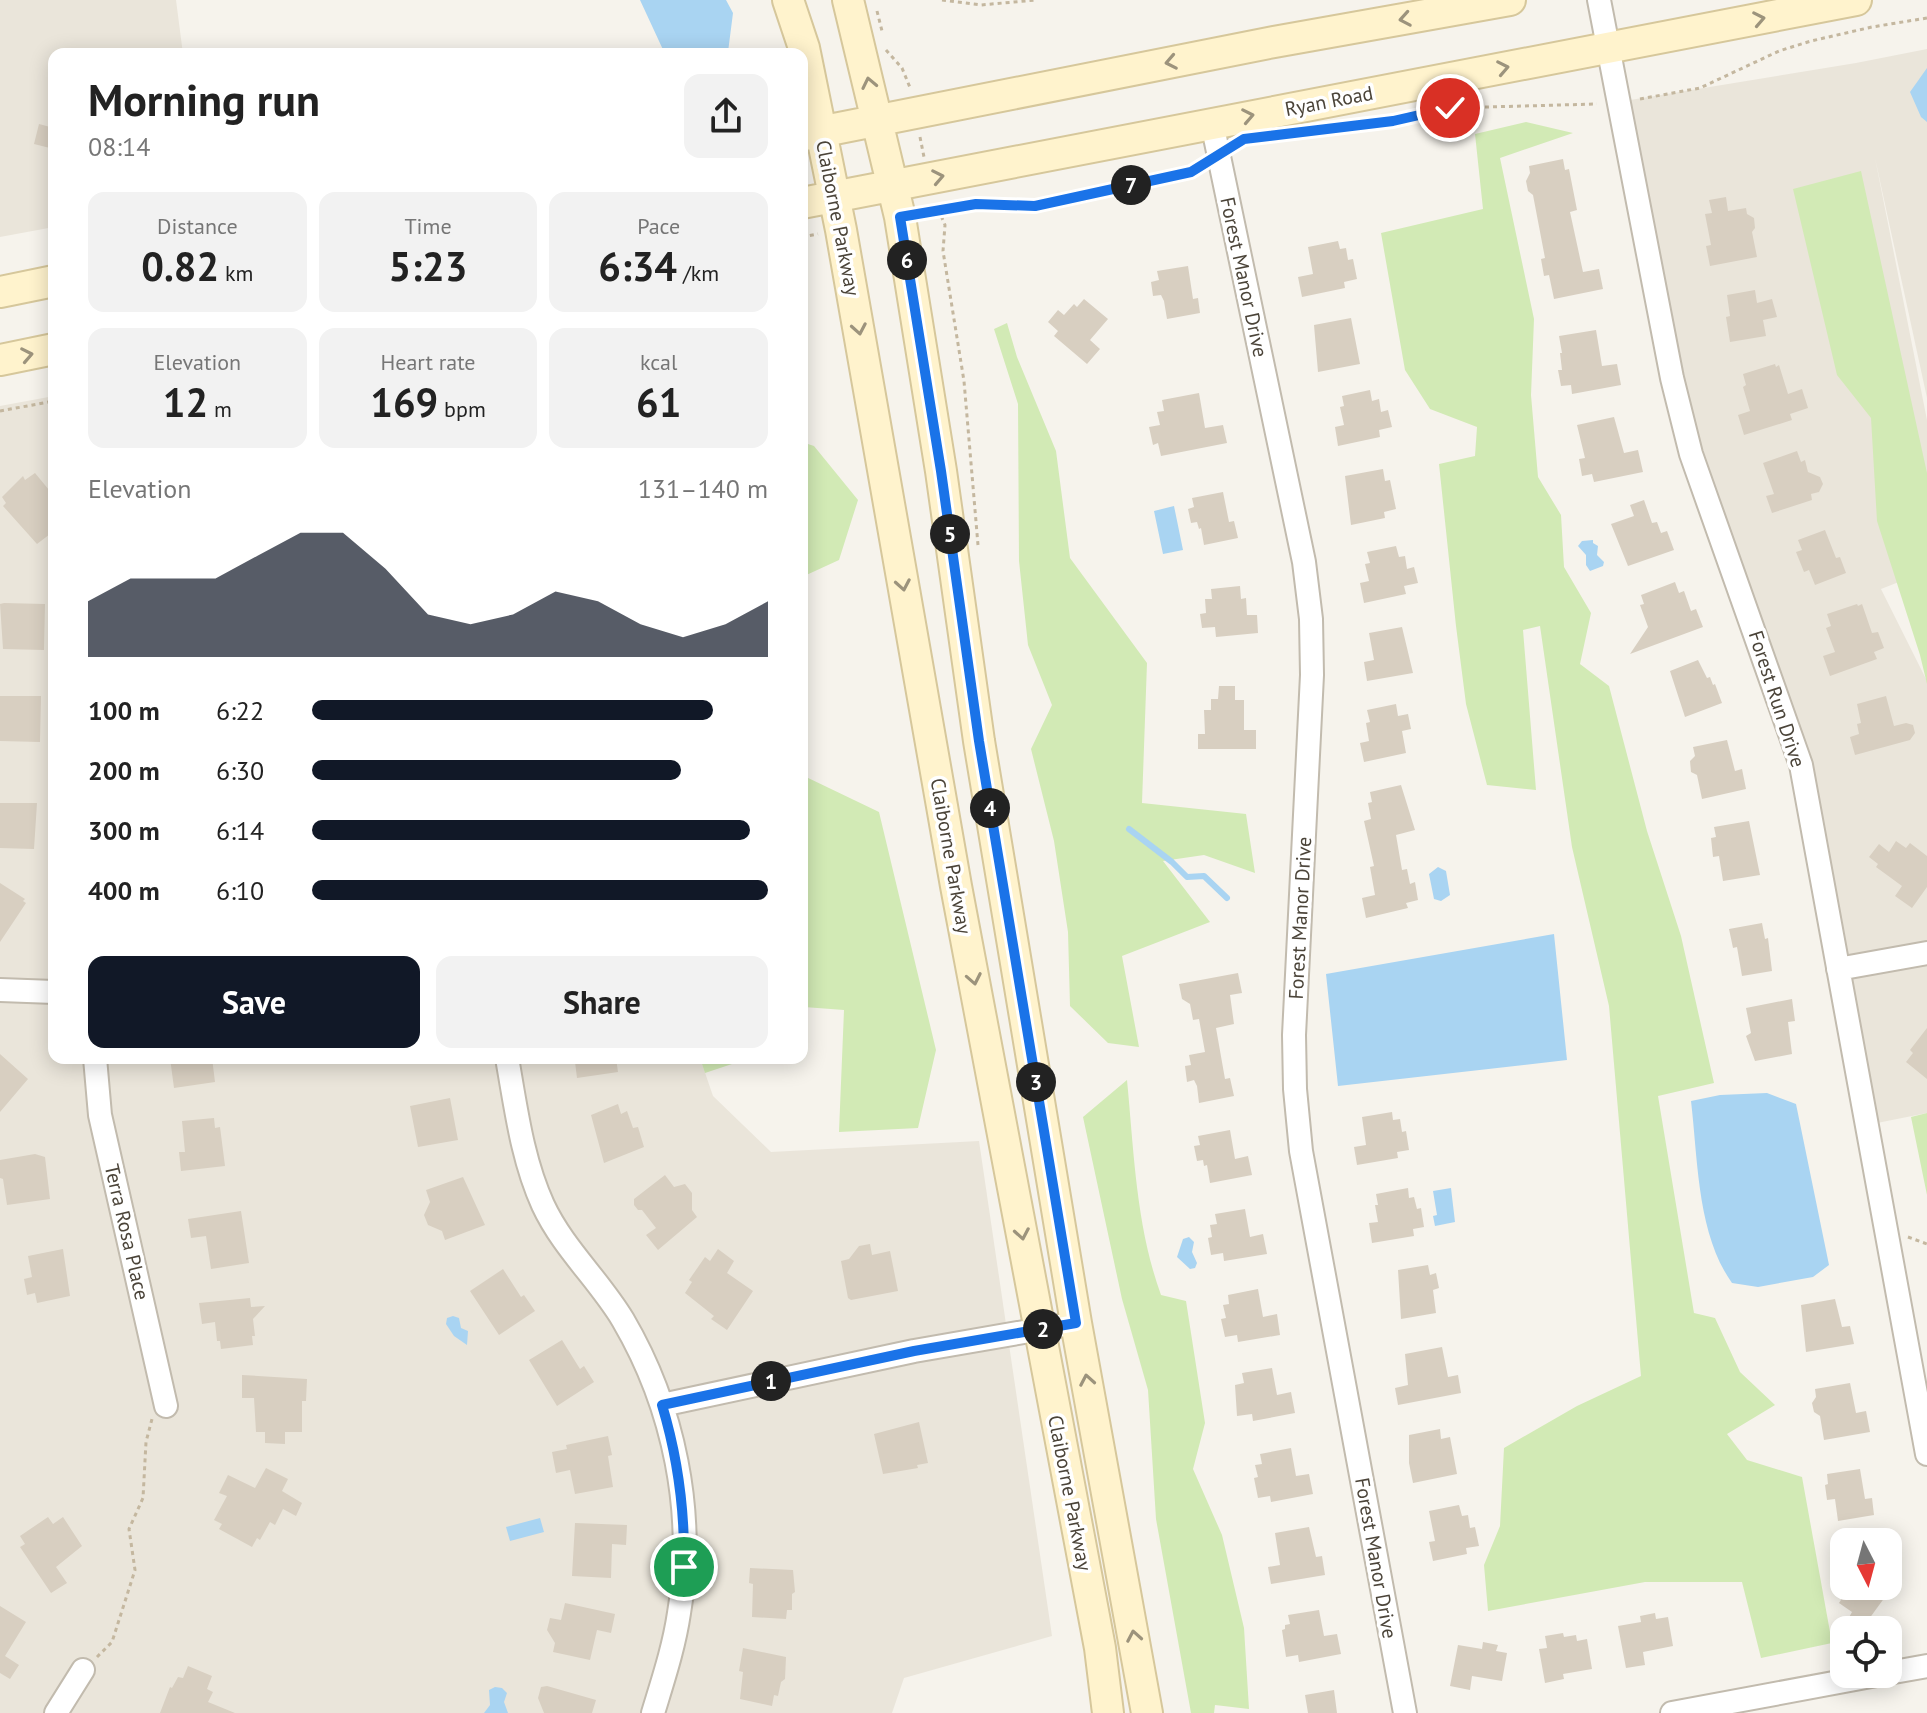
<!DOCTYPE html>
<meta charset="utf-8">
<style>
body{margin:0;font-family:"PT Sans",sans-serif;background:#f2f2f2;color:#222;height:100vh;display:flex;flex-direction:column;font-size:30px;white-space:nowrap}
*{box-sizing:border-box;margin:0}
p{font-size:26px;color:#767676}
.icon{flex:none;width:44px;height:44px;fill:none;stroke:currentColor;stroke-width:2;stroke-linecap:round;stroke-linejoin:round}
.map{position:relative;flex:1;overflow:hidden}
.drawer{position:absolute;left:48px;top:48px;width:760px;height:1016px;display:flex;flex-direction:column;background:#fff;border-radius:16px;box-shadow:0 4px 20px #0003}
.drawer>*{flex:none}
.needle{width:52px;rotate:174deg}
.tools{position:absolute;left:1830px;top:1528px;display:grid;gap:16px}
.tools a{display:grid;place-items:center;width:72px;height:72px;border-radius:16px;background:#fff;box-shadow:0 4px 20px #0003;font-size:40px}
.pin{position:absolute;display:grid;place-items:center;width:68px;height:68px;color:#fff;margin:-34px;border:4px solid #fff;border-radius:50%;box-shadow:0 2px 8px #0007}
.km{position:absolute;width:40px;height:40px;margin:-20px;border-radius:50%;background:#222;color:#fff;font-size:22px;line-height:40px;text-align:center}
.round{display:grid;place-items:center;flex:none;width:84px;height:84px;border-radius:16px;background:#f2f2f2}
.overview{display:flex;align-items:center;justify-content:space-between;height:136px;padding:0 40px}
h1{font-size:44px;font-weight:600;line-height:60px}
.figures{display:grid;grid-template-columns:repeat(3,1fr);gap:12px;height:136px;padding:8px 40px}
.figures div{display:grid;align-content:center;border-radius:16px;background:#f2f2f2;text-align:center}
.figures b{font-size:40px;font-weight:600}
.figures small{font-size:22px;font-weight:400}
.figures p{font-size:22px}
.chart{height:224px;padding:16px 40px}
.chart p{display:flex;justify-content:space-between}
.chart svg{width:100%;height:144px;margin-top:8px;fill:#111827;opacity:.7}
.cta{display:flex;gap:16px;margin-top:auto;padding:16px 40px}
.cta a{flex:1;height:92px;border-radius:16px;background:#111827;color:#fff;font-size:32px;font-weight:600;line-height:92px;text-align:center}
.cta a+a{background:#f2f2f2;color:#222}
ul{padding:0 40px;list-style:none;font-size:26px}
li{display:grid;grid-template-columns:128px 96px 1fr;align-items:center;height:60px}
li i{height:20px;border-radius:10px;background:#111827}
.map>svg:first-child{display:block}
</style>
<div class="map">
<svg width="1927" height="1713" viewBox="0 0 1927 1713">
<rect width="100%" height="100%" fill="#f6f3ec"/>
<!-- residential -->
<path fill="#eae5da" d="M0,0H176L183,54H54V227L0,237Z
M1927,49V398L1875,158L1927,420V571L1881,589L1927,681V1113L1867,1125L1801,765L1691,454L1618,102L1856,63Z
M54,396V1058H700L713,1096L771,1152L979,1141L1052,1636L904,1678L892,1713H0V406Z"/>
<!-- green -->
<path fill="#d2eab5" d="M1526,122L1573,133L1500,158L1534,319L1531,395L1538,477L1561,515L1564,567L1591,613L1580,664L1609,686L1647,831L1681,936L1714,1083L1658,1096L1694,1313L1715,1318L1740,1372L1775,1405L1727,1434L1747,1460L1802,1477L1832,1643L1761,1658L1742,1582H1645L1488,1611L1484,1565L1500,1526L1504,1448L1577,1406L1641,1376L1609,1006L1572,847L1540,626L1523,630L1536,790L1487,785L1466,704L1456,626L1439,464L1475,456L1477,427L1430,409L1405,370L1381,233L1483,209L1475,134Z
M1861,171L1927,473V684L1920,655L1877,521L1871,418L1837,375L1793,189Z
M1007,323L1017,357L1056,451L1070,558L1147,663L1142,803L1246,814L1255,873L1204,855L1163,861L1210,922L1122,956L1139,1047L1108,1043L1070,1006L1068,932L1054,841L1031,749L1052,705L1028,645L1019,561L1018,404L994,329Z
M802,442L814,446L858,500L839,560L802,577Z
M802,772L804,776L879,812L936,1050L918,1128L839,1132L844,1010L804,1007L802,1009Z
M700,1058H750L705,1073Z
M1127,1080C1134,1152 1136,1226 1161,1295L1186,1301L1205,1423L1193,1469L1222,1535L1244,1628L1249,1709L1215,1705L1214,1713H1191L1156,1519L1148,1390L1122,1299L1083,1117Z
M1927,1113V1195L1911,1117Z"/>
<!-- water -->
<path fill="#a9d4f2" d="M640,0H726L733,13L728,52L665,54Z
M1927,68V122L1921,117L1910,92Z
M1174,506L1183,550L1163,554L1154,511Z
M1593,540V543L1598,546L1597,555L1604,562L1603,566L1590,571L1586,565V555L1578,546L1582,541Z
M1438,867L1446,871L1450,895L1441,901L1434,899L1429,874Z
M1554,934L1567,1060L1338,1086L1326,974Z
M1767,1093L1796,1104L1829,1265L1813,1277L1758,1287L1732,1283C1697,1234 1698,1160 1691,1101L1720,1095Z
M1451,1188L1455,1222L1435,1226L1433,1216L1437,1215L1433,1191Z
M1189,1237L1194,1242L1192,1252L1197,1263L1195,1268L1190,1269L1177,1257L1183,1239Z
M453,1316L459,1318L461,1328L468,1331L467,1345L454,1336L446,1324L447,1318Z
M540,1518L544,1532L510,1541L506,1527Z
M495,1687L502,1688L507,1693L504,1702L508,1713H484L490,1705L489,1690Z"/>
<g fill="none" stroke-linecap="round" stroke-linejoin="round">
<!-- stream -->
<path stroke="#a9d4f2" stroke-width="6" d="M1129,829L1172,862L1187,877L1204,876L1227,898"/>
</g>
<!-- building -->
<path fill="#d8cfc1" d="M39,124L54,128V149L34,144Z
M1563,159L1565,170L1569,169L1577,210L1570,212L1583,272L1599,269L1603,289L1554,299L1549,275L1544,276L1541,259L1545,258L1533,195L1528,191L1526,181L1530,173L1529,166Z
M1726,197L1728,211L1746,208L1747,214L1754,218L1755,228L1752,232L1757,257L1710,266L1706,246L1711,245L1705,214L1712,213L1709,200Z
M1338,241L1340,249L1346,248L1348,260L1353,259L1357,279L1344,282L1345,288L1302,297L1298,277L1313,274L1308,247Z
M1188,266L1193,299L1198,298L1200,313L1167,319L1164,301L1161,295L1153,296L1151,282L1159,280L1157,271Z
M1755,290L1757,303L1772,299L1777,317L1763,320L1766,336L1730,342L1726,317L1730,316L1727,295Z
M1084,299L1108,319L1090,340L1100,349L1087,364L1054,336L1058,331L1048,322L1058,310L1064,315L1074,304L1077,307Z
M1351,318L1360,364L1318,372L1314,325Z
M1596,330L1602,366L1617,364L1621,385L1572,394L1571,385L1561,386L1558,370H1562L1560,353H1562L1559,336Z
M1775,364L1776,367L1779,365L1788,394L1802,389L1808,408L1790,414L1792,420L1744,435L1738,415L1750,411L1743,387L1746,385L1743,374Z
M1370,390L1372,401L1379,399L1381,412L1388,410L1392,427L1379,430L1380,437L1338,446L1335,427L1344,425L1340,407L1344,406L1342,396Z
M1199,393L1205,428L1223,425L1227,443L1161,456L1158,443L1153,445L1149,427L1160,425L1157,412L1164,411L1162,400Z
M1614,417L1624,453L1638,450L1643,472L1594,482L1592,474L1582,476L1579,459L1585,458L1577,425Z
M1797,451L1801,462L1805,460L1808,472L1820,477L1823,484L1819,492L1811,494L1812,500L1772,513L1766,496L1774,494L1763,463Z
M1383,469L1385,481L1390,480L1396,509L1384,512L1385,518L1351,525L1345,476Z
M35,473L54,496V531L37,544L3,506L6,503L2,497L23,476L25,480Z
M1223,492L1229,522L1234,521L1238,538L1204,545L1201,528L1199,529L1197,522L1191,523L1188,509L1194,507L1192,498Z
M1644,500L1652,523L1657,522L1661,533L1667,531L1674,550L1628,566L1611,524L1634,516L1630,505Z
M1825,530L1836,558L1840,557L1846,573L1815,585L1809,570L1804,572L1796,552L1802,550L1798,540Z
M1396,546L1399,557L1405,556L1407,569L1414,567L1418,583L1404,586L1406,594L1364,603L1360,583L1369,581L1365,564L1370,563L1367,552Z
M1675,582L1679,593L1684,591L1691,611L1696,609L1703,627L1630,654L1648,627L1640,605L1644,604L1641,595Z
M1240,586L1241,599L1246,598L1247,615H1257L1258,633L1216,637L1215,627L1202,628L1200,614L1206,613L1205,599H1212L1211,589Z
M4,603L45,604L44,650L3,649L0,604Z
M1857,604L1858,606L1862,604L1872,633L1878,632L1884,648L1874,652L1877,659L1830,676L1823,656L1835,652L1826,628L1831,626L1827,614Z
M1402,627L1413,673L1367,681L1364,662L1374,660L1369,633Z
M1698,660L1707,678L1710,677L1713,685L1715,684L1722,703L1685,717L1670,671Z
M1219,686H1235V700H1244V730H1256V749H1198V734H1205L1204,710H1211V699H1218Z
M0,696H41L40,742L0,741Z
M1886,696L1894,726L1906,723L1913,725L1915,733L1910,740L1855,755L1850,737L1859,734L1857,724L1861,723L1857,704Z
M1396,704L1398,716L1408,714L1411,729L1402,731L1406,753L1364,762L1360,743L1369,741L1366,723L1370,722L1367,710Z
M1727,740L1735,771L1742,769L1746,789L1702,799L1697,775L1691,772L1690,761L1695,756L1693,747Z
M1401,785L1415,830L1396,835L1402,870L1407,869L1410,884L1415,882L1418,900L1406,903L1408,908L1366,918L1362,898L1375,895L1370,867L1374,866L1364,821L1371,819L1368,803L1372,802L1370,792Z
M0,803H37L34,849L0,848Z
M1749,821L1760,875L1723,881L1719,856L1713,857L1711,838L1716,837L1714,827Z
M1896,841L1906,848L1910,843L1927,856V887L1912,908L1895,896L1902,886L1876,867L1878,864L1869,857L1879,844L1889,852Z
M0,883L25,899L23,901L26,903L0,942Z
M1762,923L1765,939L1768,938L1772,971L1742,976L1737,947L1733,948L1729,929Z
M1238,973L1242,993L1230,995L1234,1024L1216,1028L1225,1079L1230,1078L1234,1096L1199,1103L1197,1086L1194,1080L1187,1082L1185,1066L1191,1065L1189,1055L1205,1052L1199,1019L1193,1020L1190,1004L1182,999L1179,984Z
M1792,999L1795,1021L1788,1022L1792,1054L1755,1061L1746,1036L1751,1033L1746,1008Z
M1927,1028V1079L1906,1062L1913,1053L1910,1050Z
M0,1054L28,1079L0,1112Z
M170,1058H212L215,1082L174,1088Z
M578,1058H616L618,1072L577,1078L575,1062H579Z
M450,1098L458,1140L418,1147L410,1106Z
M618,1104L621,1114L627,1111L633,1128L638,1127L644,1147L604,1163L591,1115Z
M1392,1112L1393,1120L1400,1119L1402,1132L1406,1131L1409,1150L1397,1152L1398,1158L1357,1165L1354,1147L1366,1145L1362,1117Z
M214,1118L215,1128L220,1127L225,1166L181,1171L179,1152H185L182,1121Z
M1230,1130L1235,1159L1248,1156L1252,1175L1210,1183L1207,1165L1204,1166L1203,1160L1197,1161L1194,1146L1200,1145L1198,1136Z
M35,1154L45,1157L50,1199L7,1205L3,1179L0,1178V1160Z
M665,1175L674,1187L685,1184L692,1193V1210L697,1217L658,1250L646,1235L656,1228L642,1210H638L634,1205V1199Z
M463,1177L485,1225L445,1240L442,1231L428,1225L424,1215L430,1202L426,1190Z
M1408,1188L1409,1198L1414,1197L1417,1209L1421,1208L1424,1227L1413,1229L1414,1236L1372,1243L1369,1223L1378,1222L1375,1205H1378L1376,1194Z
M1245,1209L1250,1237L1263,1234L1267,1254L1224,1261L1223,1253L1211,1255L1208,1238L1212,1237L1210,1225L1217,1224L1215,1214Z
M241,1211L249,1263L211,1269L206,1236L191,1238L188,1219Z
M870,1244L872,1255L890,1251L898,1291L851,1300L848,1298L841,1261L849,1259L859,1246Z
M63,1249L70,1296L37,1303L35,1293L27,1295L24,1279L32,1277L28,1256Z
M718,1249L734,1261L727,1273L753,1291L727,1330L711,1319L714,1316L685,1293L692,1282L689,1280L705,1257L710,1261Z
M1428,1265L1430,1275L1436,1273L1439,1288L1433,1290L1436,1313L1401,1319L1398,1270Z
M503,1269L521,1297L524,1295L535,1311L499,1335L470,1291Z
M1258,1289L1263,1317L1277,1314L1280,1335L1238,1342L1237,1335L1225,1337L1221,1319L1226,1318L1223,1305L1229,1304L1228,1295Z
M250,1298L251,1307L265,1306L253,1319L255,1336H252L253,1345L221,1349L220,1341H217L215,1322L202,1324L199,1303Z
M1835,1299L1842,1327L1850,1326L1854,1344L1806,1352L1801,1305Z
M562,1340L580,1369L584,1366L594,1382L557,1406L529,1360Z
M1442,1347L1448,1377L1458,1375L1461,1393L1398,1405L1395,1388L1408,1385L1405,1354Z
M1272,1368L1277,1395L1291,1392L1295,1413L1253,1421L1252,1414L1237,1416L1235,1385L1244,1383L1242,1373Z
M242,1375L307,1379L306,1401H302V1432H285V1444L265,1443V1432H256L254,1398H242Z
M1850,1383L1856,1413L1866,1411L1870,1432L1824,1440L1820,1416L1814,1412L1812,1403L1816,1397L1815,1389Z
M919,1422L928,1463L917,1465L918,1468L883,1474L874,1434Z
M1440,1429L1441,1439L1450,1437L1457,1474L1413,1483L1409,1463V1435Z
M608,1436L612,1455L608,1456L613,1487L575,1494L570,1470L556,1473L552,1452L567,1449L566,1445Z
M1291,1448L1296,1476L1309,1474L1313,1494L1271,1502L1270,1496L1258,1498L1254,1478L1258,1477L1255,1465L1262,1464L1260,1454Z
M266,1468L288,1479L282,1491L302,1503L296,1516L283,1509L275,1525L270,1522L260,1540L257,1538L252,1547L219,1529L222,1524L214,1520L227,1496L219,1493L228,1475L255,1488Z
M1860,1469L1865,1499L1872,1498L1874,1515L1838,1521L1835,1499L1827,1500L1825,1485L1828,1484L1827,1474Z
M1459,1505L1462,1516L1468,1515L1470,1528L1475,1527L1479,1546L1466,1548L1467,1554L1433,1561L1429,1542L1435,1541L1429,1511Z
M48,1517L53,1524L63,1517L82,1546L56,1567L67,1583L51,1593L20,1547L25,1544L20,1536Z
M575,1523L627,1525L626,1545L612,1544L611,1578L572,1576Z
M1309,1527L1316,1557L1322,1556L1325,1575L1271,1584L1268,1567L1280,1565L1275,1533Z
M750,1568L793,1570L795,1592L792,1594V1610H787L786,1619L752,1617L753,1584L749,1583Z
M1850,1586H1893L1861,1630L1847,1621L1852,1612L1839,1603Z
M565,1603L615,1614L611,1633L597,1630L590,1660L553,1652L555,1643L547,1630L550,1618L561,1620Z
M0,1606L26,1622L5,1656L19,1665L10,1679L0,1673Z
M1319,1610L1324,1636L1337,1634L1341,1654L1299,1662L1298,1655L1286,1657L1282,1630L1285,1629V1625L1290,1624L1288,1615Z
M1655,1613L1656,1619L1668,1617L1673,1646L1643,1652L1645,1665L1626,1668L1618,1626L1641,1622L1640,1616Z
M1563,1633L1564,1637L1576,1635L1577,1641L1587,1639L1592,1669L1563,1674L1564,1679L1545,1683L1539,1649L1547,1648L1545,1636Z
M1483,1642L1498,1645L1496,1651L1507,1653L1502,1681L1472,1676L1470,1690L1450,1686L1458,1645L1482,1649Z
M743,1648L786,1657L785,1679L781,1682L778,1696L774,1695L772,1706L740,1699L743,1672L739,1671Z
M188,1666L212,1676L207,1689L213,1692L208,1702L235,1713H160L170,1687L172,1688L178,1677L183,1678Z
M547,1686L596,1700L592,1713H544L538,1698L541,1687Z
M1334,1690L1337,1713H1308L1305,1695Z"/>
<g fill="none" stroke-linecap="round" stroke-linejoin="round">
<defs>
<path id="minor" d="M1599,0L1672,378L1691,454L1801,765L1927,1454
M1212,123L1304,562L1311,619L1312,675L1294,1035L1295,1089L1301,1151L1405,1713
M1838,969L1927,953
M0,990L54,992
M95,1058L100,1115L166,1406
M507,1058C516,1108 522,1159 543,1205C563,1248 599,1280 623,1320C674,1407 696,1513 679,1613C674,1647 663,1680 653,1713
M662,1405L914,1351L1076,1323
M1888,1673L1927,1666
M56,1713L83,1670
M1672,1713L1882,1674"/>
<path id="secondary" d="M788,0L804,48L841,230L956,886L1100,1648L1108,1713
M848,0L900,217L941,471L979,741L1076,1323L1147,1713
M804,135L1274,42L1510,0
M802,203L1856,0
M0,292L54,281
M0,360L54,349"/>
</defs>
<!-- minor casing -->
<use href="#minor" stroke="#c2bbae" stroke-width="26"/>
<!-- secondary casing -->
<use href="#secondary" stroke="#d6c79b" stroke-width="34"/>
<!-- path -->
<path stroke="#c4b79f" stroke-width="3" stroke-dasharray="4 4" stroke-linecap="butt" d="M942,0L981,5L1036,0
M877,11L882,31
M886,50L902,68L911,90
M1640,99L1700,88L1779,51L1811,41L1872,27L1927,18
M1319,130L1393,121L1450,108L1597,104
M920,137L924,157
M924,214L939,211L936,203
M802,237L818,234
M0,411L54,401
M978,545L964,381L943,251L945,225L939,211L976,204L1035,206L1191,172L1200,167
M1908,1237L1927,1244
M97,1657L112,1642L135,1570L129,1529L143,1498L146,1442L152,1419"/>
<!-- minor -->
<use href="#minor" stroke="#fff" stroke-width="22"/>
<!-- secondary -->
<use href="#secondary" stroke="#fff3cd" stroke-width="30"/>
</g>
<!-- one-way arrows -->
<defs><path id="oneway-chevron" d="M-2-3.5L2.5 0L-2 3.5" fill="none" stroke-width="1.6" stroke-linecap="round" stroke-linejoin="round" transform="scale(2)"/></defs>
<g stroke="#9c937c">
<use href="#oneway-chevron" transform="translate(1405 19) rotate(170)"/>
<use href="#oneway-chevron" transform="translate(1759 19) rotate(-11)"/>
<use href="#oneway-chevron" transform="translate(1171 62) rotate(169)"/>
<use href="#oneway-chevron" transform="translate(1503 68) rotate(-11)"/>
<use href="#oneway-chevron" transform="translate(869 83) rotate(-102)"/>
<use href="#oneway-chevron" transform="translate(1248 116) rotate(-11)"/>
<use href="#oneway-chevron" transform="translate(938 177) rotate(-11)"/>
<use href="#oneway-chevron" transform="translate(859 329) rotate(80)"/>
<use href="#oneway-chevron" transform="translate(27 355) rotate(-11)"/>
<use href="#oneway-chevron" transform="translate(903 585) rotate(80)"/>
<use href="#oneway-chevron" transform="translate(974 979) rotate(79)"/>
<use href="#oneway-chevron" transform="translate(1022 1234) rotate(80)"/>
<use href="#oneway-chevron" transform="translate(1087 1380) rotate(-100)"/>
<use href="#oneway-chevron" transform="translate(1134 1636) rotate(-100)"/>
</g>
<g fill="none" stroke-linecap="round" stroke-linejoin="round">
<defs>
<path id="route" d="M684,1567C685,1511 678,1458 662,1405L914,1351L1076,1323L979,741L941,471L900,217L976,204L1035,206L1191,172L1244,139L1393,121L1450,108"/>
</defs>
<!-- route casing -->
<use href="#route" stroke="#fff" stroke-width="16"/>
<!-- route -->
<use href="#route" stroke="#1a73e8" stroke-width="10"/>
</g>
<g text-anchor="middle" stroke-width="7" stroke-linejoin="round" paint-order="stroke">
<!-- street labels -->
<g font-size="20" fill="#4b4439" stroke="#fff">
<text transform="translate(1329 101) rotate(-11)" y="7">Ryan Road</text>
<text transform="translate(838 218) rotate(79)" y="7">Claiborne Parkway</text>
<text transform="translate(1244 277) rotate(78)" y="7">Forest Manor Drive</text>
<text transform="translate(1777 699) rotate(72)" y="7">Forest Run Drive</text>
<text transform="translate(951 856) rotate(80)" y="7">Claiborne Parkway</text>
<text transform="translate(1300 918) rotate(-87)" y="7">Forest Manor Drive</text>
<text transform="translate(127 1232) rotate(77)" y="7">Terra Rosa Place</text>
<text transform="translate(1070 1493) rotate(79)" y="7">Claiborne Parkway</text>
<text transform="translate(1376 1558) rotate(80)" y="7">Forest Manor Drive</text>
</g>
</g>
</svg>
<div class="tools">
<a><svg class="needle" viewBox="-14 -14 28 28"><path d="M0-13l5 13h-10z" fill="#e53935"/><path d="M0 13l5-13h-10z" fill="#767676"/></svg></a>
<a><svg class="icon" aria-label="locate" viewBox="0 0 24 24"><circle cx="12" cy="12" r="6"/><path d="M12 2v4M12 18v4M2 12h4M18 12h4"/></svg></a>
</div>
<div class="pin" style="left:684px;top:1567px;background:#1e9e55"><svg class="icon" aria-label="arrive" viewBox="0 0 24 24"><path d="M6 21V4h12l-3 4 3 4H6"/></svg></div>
<div class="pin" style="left:1450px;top:108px;background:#d93025"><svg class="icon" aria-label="check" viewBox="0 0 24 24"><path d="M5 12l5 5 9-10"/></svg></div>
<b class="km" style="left:771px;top:1381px">1</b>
<b class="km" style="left:1043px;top:1329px">2</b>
<b class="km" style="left:1036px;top:1082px">3</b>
<b class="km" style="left:990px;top:808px">4</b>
<b class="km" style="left:950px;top:534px">5</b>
<b class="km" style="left:907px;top:260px">6</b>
<b class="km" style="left:1131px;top:185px">7</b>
<section class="drawer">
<div class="overview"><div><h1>Morning run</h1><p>08:14</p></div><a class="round"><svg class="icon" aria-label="share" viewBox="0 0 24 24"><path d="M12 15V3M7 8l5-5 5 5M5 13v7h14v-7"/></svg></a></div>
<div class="figures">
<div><p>Distance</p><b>0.82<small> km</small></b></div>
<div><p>Time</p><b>5:23</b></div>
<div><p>Pace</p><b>6:34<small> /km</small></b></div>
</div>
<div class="figures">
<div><p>Elevation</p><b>12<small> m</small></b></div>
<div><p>Heart rate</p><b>169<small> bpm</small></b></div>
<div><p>kcal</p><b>61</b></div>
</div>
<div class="chart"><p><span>Elevation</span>131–140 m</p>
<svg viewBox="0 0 160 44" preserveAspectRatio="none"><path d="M0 44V27L10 20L20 20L30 20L40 13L50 6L60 6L70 17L80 31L90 34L100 31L110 24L120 27L130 34L140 38L150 34L160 27V44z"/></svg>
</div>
<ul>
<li><b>100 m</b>6:22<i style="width:88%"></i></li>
<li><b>200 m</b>6:30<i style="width:81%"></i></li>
<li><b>300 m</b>6:14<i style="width:96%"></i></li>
<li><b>400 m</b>6:10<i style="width:100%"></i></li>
</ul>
<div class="cta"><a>Save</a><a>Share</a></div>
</section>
</div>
